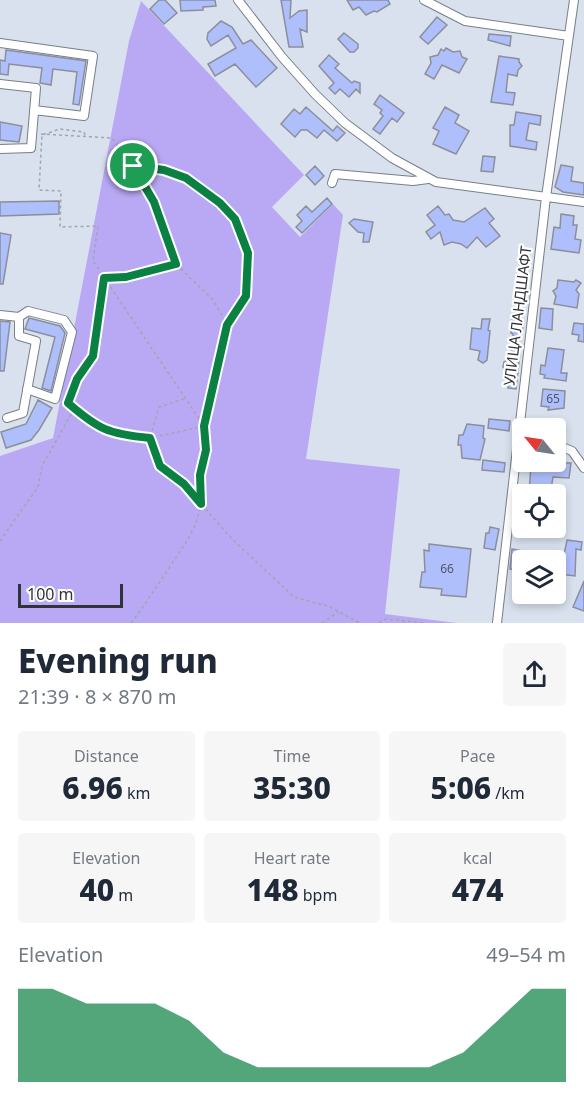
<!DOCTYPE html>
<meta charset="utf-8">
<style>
body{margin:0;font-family:"Noto Sans",sans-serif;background:#f6f6f7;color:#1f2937;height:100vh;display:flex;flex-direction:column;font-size:22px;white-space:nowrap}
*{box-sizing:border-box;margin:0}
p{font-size:20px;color:#747a83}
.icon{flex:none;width:33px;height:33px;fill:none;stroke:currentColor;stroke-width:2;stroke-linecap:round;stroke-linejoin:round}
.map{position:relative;height:623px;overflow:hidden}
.details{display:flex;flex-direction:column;background:#fff;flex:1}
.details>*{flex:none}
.needle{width:39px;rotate:300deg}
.buttons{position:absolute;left:512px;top:418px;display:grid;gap:12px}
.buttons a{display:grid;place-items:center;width:54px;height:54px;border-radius:6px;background:#fff;box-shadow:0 3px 9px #0003;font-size:30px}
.scale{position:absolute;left:18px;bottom:15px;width:105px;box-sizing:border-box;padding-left:6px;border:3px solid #303438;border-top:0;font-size:16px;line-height:21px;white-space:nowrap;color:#303438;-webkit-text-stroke:4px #fff;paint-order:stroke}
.pin{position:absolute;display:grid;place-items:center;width:51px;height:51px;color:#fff;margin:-26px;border:3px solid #fff;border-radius:50%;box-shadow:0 2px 6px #0007}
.round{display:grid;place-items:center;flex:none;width:63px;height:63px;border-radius:6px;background:#f6f6f7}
.headline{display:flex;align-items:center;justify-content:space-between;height:102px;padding:0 18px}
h1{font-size:33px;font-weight:800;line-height:45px}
.stats{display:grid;grid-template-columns:repeat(3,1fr);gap:9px;height:102px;padding:6px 18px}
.stats div{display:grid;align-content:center;border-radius:6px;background:#f6f6f7;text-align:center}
.stats b{font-size:30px;font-weight:800}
.stats small{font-size:16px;font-weight:400}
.stats p{font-size:16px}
.chart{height:168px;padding:12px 18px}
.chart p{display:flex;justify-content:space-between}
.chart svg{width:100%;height:108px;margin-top:6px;fill:#0b8043;opacity:.7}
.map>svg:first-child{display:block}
</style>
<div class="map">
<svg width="584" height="623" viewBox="0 0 584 623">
<rect width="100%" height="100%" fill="#d8e1ed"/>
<!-- green -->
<path fill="#b9a9f4" d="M141,1L304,175L272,207L300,237L333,204L343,215L306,459L400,469L385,614L457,623H0V456L53,438L129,41Z"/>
<!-- building -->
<path fill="#afbffc" stroke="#8b8f9b" stroke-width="1.5" d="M159,0H165L177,13L164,24L150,9Z
M180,0H215L216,6L203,7V10L181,11Z
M281,0H291L290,18L299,11L307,10V32L300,29L303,47H289Z
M347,0H388L390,4L377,12L374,11L366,15L359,7L353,10Z
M437,17L447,25L428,44L420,37Z
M221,21L232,27L243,44L251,40L277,68L256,87L235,64L215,76L208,64L236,48L228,35L211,46L207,39L208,33Z
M344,33L358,44V48L354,52H350L338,39Z
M489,34L511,36L510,46L488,40Z
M446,48L453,52L460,51L462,57L467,59L459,73L442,65L434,79L425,74L431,63L430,57L438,55L441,49L444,51Z
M6,50L86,61L79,105L73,104L77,72L53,69L51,85L40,83L42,68L9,64L8,75L0,74V60L5,61Z
M329,55L339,64L335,68L352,83L354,81L360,83V93L356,89L349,97L340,89L335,94L329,88L334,83L319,66Z
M499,56L519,59V62L522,66L518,70L517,76L508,74L506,92L515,93L513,105L491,102Z
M380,95L404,113L397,122L392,118L380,134L373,129L383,116L380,113L382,110L374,104Z
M306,107L333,131L337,126L345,133L337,141L324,130L317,138L307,130H301L295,137L281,124L294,109L300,114Z
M445,107L459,115L455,123L469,131L456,154L433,144L439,131L433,128Z
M516,112L541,116L540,125L529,123L526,140L537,142L536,150L510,146V125H514Z
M0,122L22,126L19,142L0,140Z
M483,156L495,157L493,172L481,171Z
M561,165L573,167L571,181L584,183V195L563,192L555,187Z
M315,166L324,176L315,185L306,175Z
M327,198L332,204L302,233L296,227L302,221L297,215L306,206L312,212Z
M59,201V214L0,216V202Z
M438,206L445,215L449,214L453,220L464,222L485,208L494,219L489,223L500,236L486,247L477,237L467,248L461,244L452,242L444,245L440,232L431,239L426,232L435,225L427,215Z
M561,214L574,216L573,225H577L575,239L581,240L579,253L551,249L554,227L560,228Z
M354,219L373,222L369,242H363L364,233L358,232L349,223Z
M0,233L11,235L3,284H0Z
M558,280L574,282L576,280L581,283L576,290L579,294L577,308L554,304L556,296L553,291L557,288Z
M541,308L553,309L552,330L539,328Z
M29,318L60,326L65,333L51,391L42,388L55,337L25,329Z
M482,319H490L488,330L490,331L487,360L483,363L478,360L480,351L470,349L472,328L481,329Z
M512,320L524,321L521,337L513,336V334L511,333Z
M0,321L10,322L4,371H0Z
M574,323L584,324V342L578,341L579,335L572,334Z
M548,348L564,350L561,373H567L566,381L544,378L545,375L540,374L541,365L545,366Z
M511,351L520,352L516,389L508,388L509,378H505L506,371L503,367L504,362L507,360L508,353Z
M543,389L565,391L564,408L548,410L549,407L541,406Z
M38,400L52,408L39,430L31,440L6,448L1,432L26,424Z
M489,419L510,421L509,431L488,428Z
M467,424L484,426L483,438L485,439L480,460L462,458L461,445H458L459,435H463Z
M483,460L505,463L504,472L482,470Z
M545,463H571L569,478L553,477L550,495H529L531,464Z
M555,509L564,510L562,530L555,529Z
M490,527L499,529L495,550L484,548L486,533H489Z
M567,540L582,542L581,550L576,549L575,576L560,574Z
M429,544L471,549L466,597L441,595L442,589L420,587L422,572H425L424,550L429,551Z
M512,549L523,551L520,571L510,569Z
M584,581V611L573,607Z"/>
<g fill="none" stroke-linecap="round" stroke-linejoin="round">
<defs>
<path id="minor" d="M238,0L282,57L315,94L345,123L392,158L436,182L584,202
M424,0L465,21L569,36
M0,43L93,56L84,116L34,110
M0,84L36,88L31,148L0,149
M332,183L335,174L413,181L428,179
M0,315L19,317V336L36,341L23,413L7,418
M19,317L28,311L64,320L72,332L55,399L27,389
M555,444L572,451L584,468
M497,623L546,197L574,0"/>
</defs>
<!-- minor casing -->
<use href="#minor" stroke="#777f89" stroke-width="10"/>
<!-- path -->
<path stroke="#9ea6af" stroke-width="1.5" stroke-dasharray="3 3" stroke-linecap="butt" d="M41,134L112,138L133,166L164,170L186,178L220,203L235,219L248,253L246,296L227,325L204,426L205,450L200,475L201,504L232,539L294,597L328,606L360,623
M133,166L154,202L176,264L213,300L227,324
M184,399L159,407L150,438L160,467L184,484L199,502
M63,401L68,403C76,410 84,419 93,425C127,448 168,434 204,426L93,261L98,226L60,227L61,191L39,190L42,135L60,129L84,132L85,135
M68,402L77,379L93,356L104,278L126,277L176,264
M0,541L38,487L42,466L74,409
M131,623C146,604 157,585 171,565C185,543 195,533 200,507
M322,623L338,612
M379,623L386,619L425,623"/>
<!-- minor -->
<use href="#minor" stroke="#fff" stroke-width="8"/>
</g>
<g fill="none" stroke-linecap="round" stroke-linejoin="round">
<defs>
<path id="route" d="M133,166L164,170L186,178L220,203L235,219L248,253L246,296L227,325L204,426L206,450L200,475L201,504L184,484L160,466L150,438C109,434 99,430 68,403L77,379L93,356L104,278L126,277L176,264L154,202Z"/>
</defs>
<!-- route casing -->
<use href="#route" stroke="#fff" stroke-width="12"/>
<!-- route -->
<use href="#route" stroke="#0b8043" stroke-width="8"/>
</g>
<g text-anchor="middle" stroke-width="4.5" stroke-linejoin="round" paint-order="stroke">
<!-- number labels -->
<g font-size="12" fill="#505769">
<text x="553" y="403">65</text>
<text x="447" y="573">66</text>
</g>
<!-- street labels -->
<g font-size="15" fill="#303438" stroke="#fff">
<text transform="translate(518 316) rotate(-83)" y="5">УЛИЦА ЛАНДШАФТ</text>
</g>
</g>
</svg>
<div class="buttons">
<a><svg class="needle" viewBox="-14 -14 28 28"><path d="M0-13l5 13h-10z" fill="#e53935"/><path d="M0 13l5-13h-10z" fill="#747a83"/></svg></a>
<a><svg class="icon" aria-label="locate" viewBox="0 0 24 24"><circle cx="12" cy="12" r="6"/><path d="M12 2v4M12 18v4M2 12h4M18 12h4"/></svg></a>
<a><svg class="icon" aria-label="layers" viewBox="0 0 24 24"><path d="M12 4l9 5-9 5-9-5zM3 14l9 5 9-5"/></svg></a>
</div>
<div class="scale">100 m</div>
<div class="pin" style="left:133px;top:166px;background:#1e9e55"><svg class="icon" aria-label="arrive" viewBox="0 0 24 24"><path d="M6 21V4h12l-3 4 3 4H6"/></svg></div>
</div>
<section class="details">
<div class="headline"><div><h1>Evening run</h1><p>21:39 · 8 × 870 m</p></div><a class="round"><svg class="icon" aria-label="share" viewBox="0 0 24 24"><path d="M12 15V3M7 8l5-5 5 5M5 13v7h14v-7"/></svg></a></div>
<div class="stats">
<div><p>Distance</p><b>6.96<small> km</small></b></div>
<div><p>Time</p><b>35:30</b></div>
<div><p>Pace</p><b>5:06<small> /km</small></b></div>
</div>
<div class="stats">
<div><p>Elevation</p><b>40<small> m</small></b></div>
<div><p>Heart rate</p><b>148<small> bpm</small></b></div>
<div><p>kcal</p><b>474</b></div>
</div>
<div class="chart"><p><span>Elevation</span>49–54 m</p>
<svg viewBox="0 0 160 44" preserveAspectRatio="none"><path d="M0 44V6L10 6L20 12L30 12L40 12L50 19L60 32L70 38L80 38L90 38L100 38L110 38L120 38L130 32L140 19L150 6L160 6V44z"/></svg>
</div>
</section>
